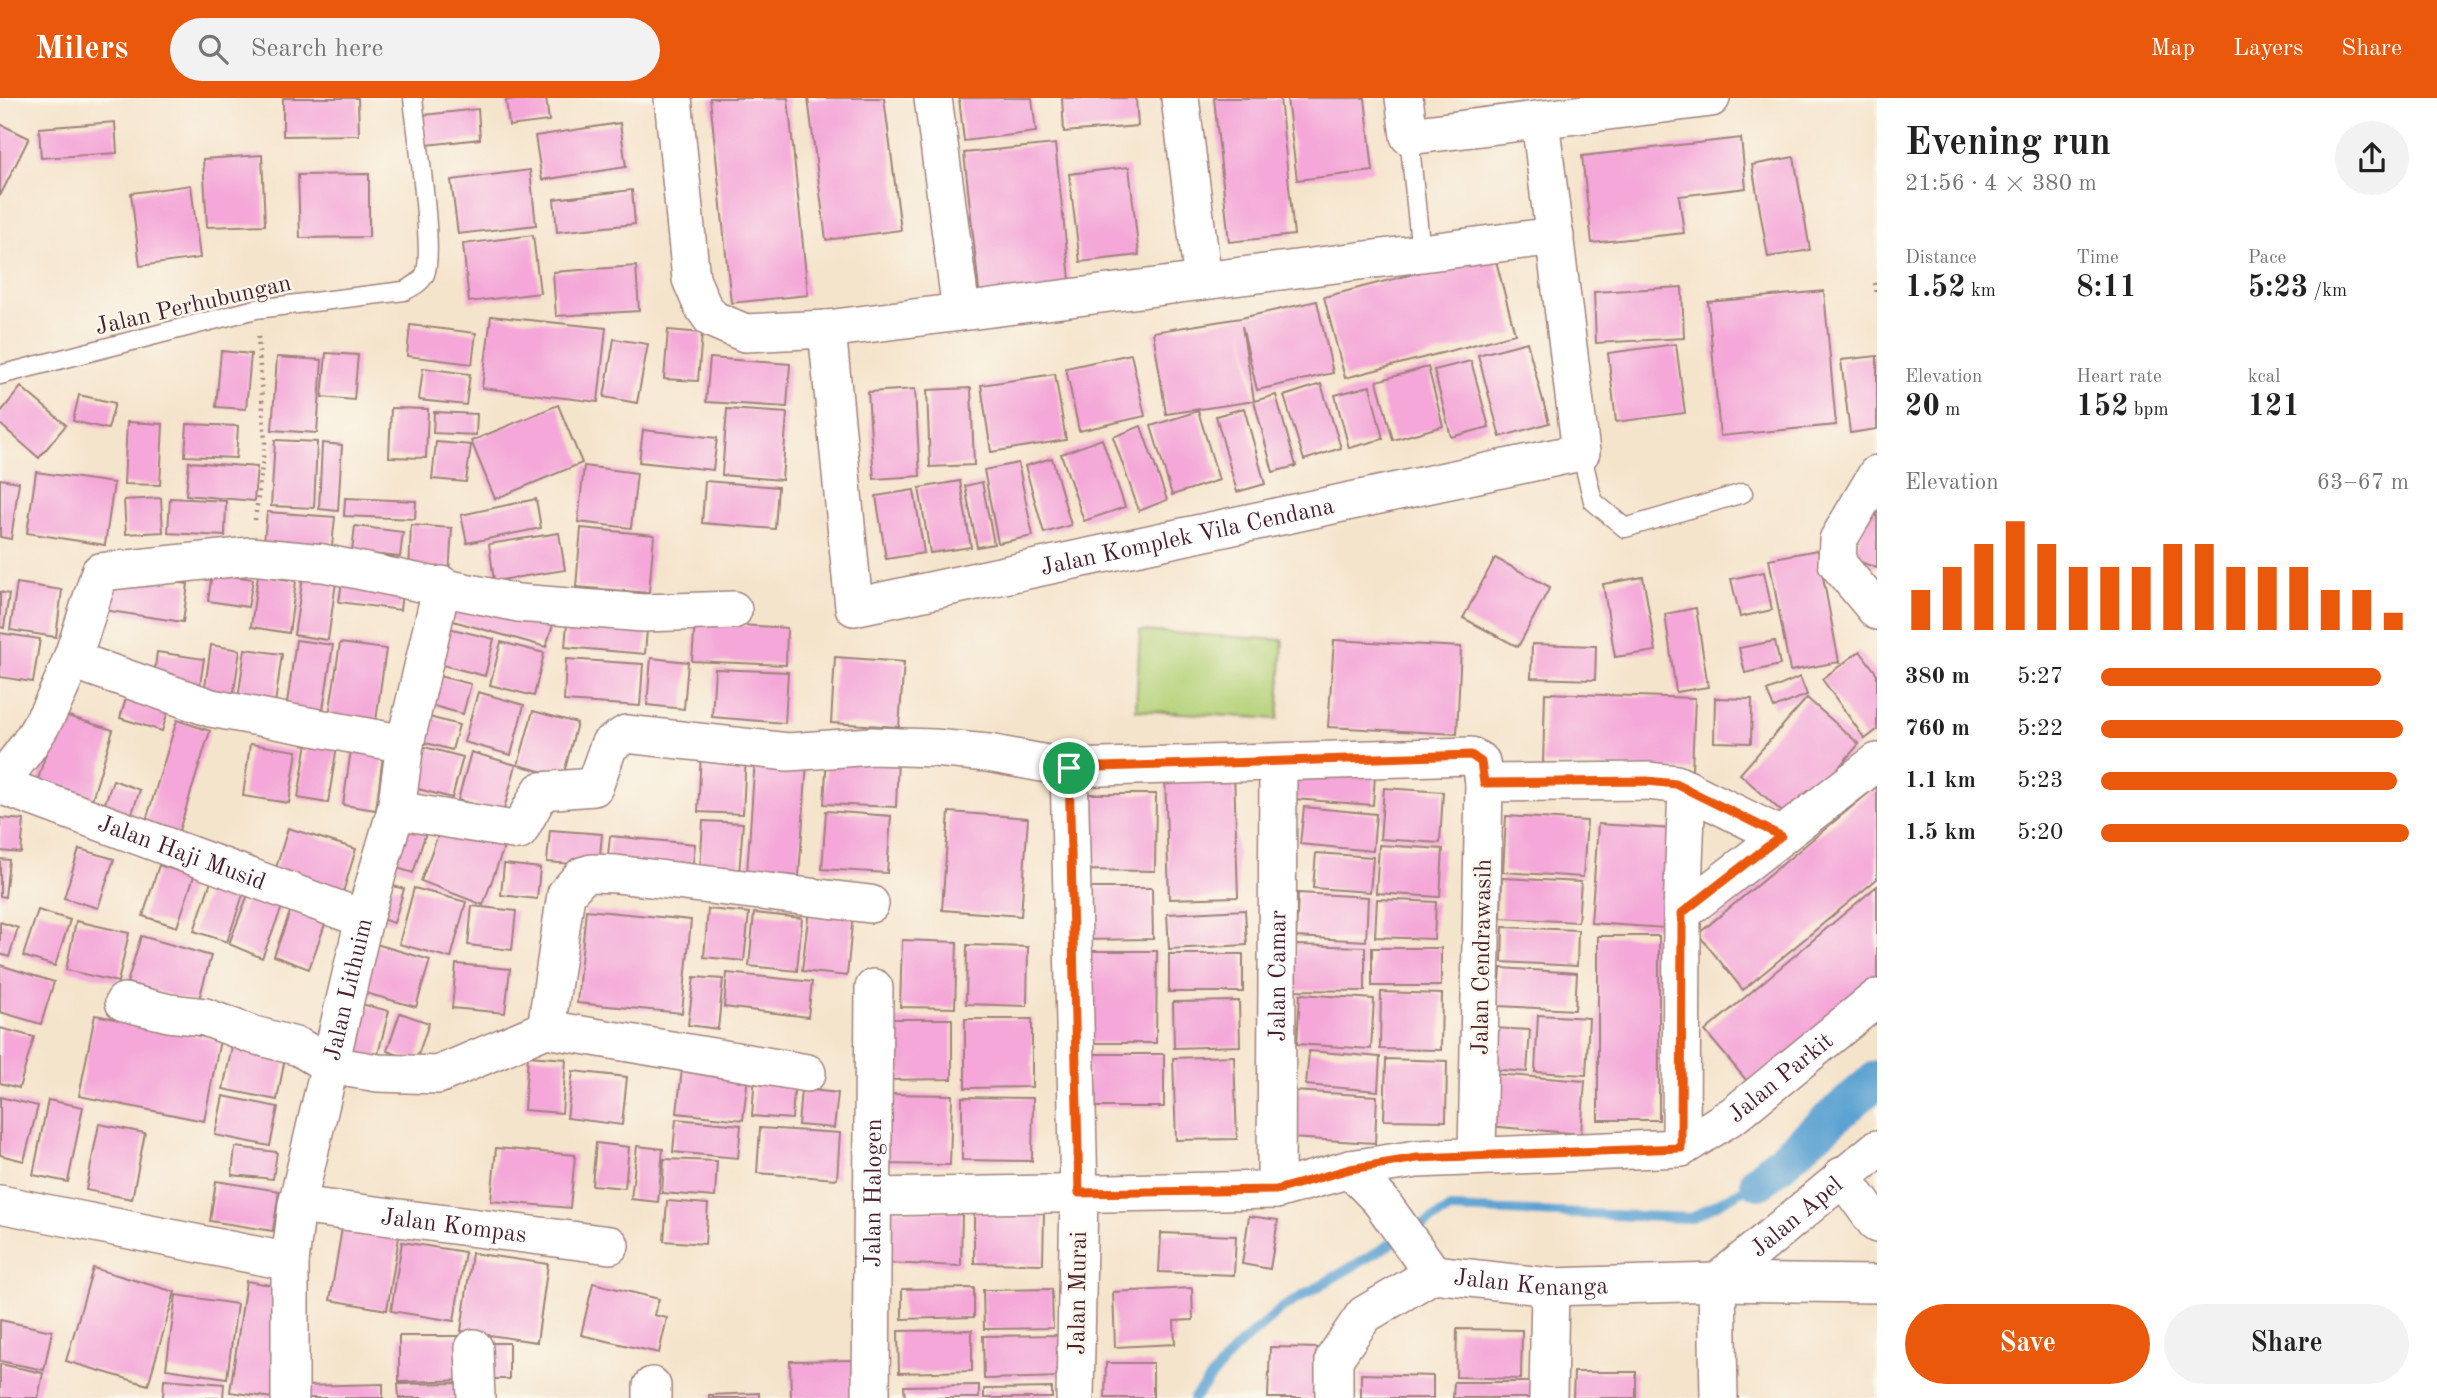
<!DOCTYPE html>
<meta charset="utf-8">
<style>
body{margin:0;font-family:"Old Standard TT",serif;background:#f2f2f2;color:#222;height:100vh;display:flex;flex-direction:column;font-size:26px;white-space:nowrap}
*{box-sizing:border-box;margin:0}
p{font-size:23px;color:#767676}
.icon{flex:none;width:38px;height:38px;fill:none;stroke:currentColor;stroke-width:2;stroke-linecap:round;stroke-linejoin:round}
.map{position:relative;flex:1;overflow:hidden}
.sheet{display:flex;flex-direction:column;background:#fff;width:560px}
.sheet>*{flex:none}
.pin{position:absolute;display:grid;place-items:center;width:60px;height:60px;color:#fff;margin:-30px;border:4px solid #fff;border-radius:50%;box-shadow:0 2px 7px #0007}
.round{display:grid;place-items:center;flex:none;width:74px;height:74px;border-radius:37px;background:#f2f2f2}
.head{display:flex;align-items:center;justify-content:space-between;height:119px;padding:0 28px}
h1{font-size:38px;font-weight:600;line-height:52px}
.figures{display:grid;grid-template-columns:repeat(3,1fr);gap:10px;height:119px;padding:7px 28px}
.figures div{display:grid;align-content:center}
.figures b{font-size:30px;font-weight:600}
.figures small{font-size:19px;font-weight:400}
.figures p{font-size:19px}
.chart{height:196px;padding:14px 28px}
.chart p{display:flex;justify-content:space-between}
.chart svg{width:100%;height:126px;margin-top:7px;stroke:#ea580c;stroke-width:6}
.action{display:flex;gap:14px;margin-top:auto;padding:14px 28px}
.action a{flex:1;height:80px;border-radius:42px;background:#ea580c;color:#fff;font-size:28px;font-weight:600;line-height:80px;text-align:center}
.action a+a{background:#f2f2f2;color:#222}
ul{padding:0 28px;list-style:none;font-size:23px}
li{display:grid;grid-template-columns:112px 84px 1fr;align-items:center;height:52px}
li i{height:18px;border-radius:9px;background:#ea580c}
header{display:flex;align-items:center;gap:42px;box-sizing:border-box;height:98px;padding:0 35px;background:#ea580c;color:#fff}
header strong{font-size:33px}
nav{display:flex;gap:38px;margin-inline-start:auto;font-size:24px}
.search{width:490px;height:63px;background:#f2f2f2;display:flex;align-items:center;gap:18px;box-sizing:border-box;padding:0 24px;border-radius:38px;color:#767676;font-size:26px}
main{display:flex;flex:1;min-height:0}
.map>svg:first-child{display:block}
</style>
<header>
<strong>Milers</strong>
<div class="search"><svg class="icon" aria-label="search" viewBox="0 0 24 24"><circle cx="10" cy="10" r="6"/><path d="M15 15l6 6"/></svg>Search here</div>
<nav><a>Map</a><a>Layers</a><a>Share</a></nav>
</header>
<main>
<div class="map">
<svg width="1877" height="1300" viewBox="0 0 1877 1300">
<rect width="100%" height="100%" fill="#fbf7ec"/>
<filter id="ink" filterUnits="userSpaceOnUse"><feTurbulence type="fractalNoise" baseFrequency=".0143" numOctaves="2"/><feDisplacementMap in="SourceGraphic" scale="14" xChannelSelector="R" yChannelSelector="G"/><feConvolveMatrix kernelMatrix="1 2 1 2 8 2 1 2 1" color-interpolation-filters="sRGB"/></filter>
<filter id="wash" filterUnits="userSpaceOnUse"><feTurbulence type="fractalNoise" baseFrequency=".00686" numOctaves="4" result="noise"/><feDisplacementMap in="SourceGraphic" scale="28" xChannelSelector="R" yChannelSelector="G"/><feGaussianBlur stdDeviation="1.57" result="paint"/><feColorMatrix in="noise" values="0 0 0 0 0 0 0 0 0 0 0 0 0 0 0 0 0 1.4 0 .05"/><feComposite in="paint" operator="in"/></filter>
<g filter="url(#wash)">
<rect width="100%" height="100%" fill="#f5e4cc"/>
<!-- green -->
<path fill="#b5d279" stroke="#807852" stroke-width="2" d="M1140,533L1283,542L1278,621L1136,612Z"/>
<g fill="none" stroke-linecap="round" stroke-linejoin="round">
<!-- stream -->
<path stroke="#5ca2d2" stroke-width="10" d="M1194,1300L1235,1251L1282,1210L1450,1111L1691,1120L1759,1083"/>
<!-- canal -->
<path stroke="#5ca2d2" stroke-width="38" d="M1759,1083L1877,981"/>
</g>
<g id="blocks">
<!-- building -->
<path fill="#f4a7d8" d="M283,0H358L359,37L283,38Z
M546,0L549,23L509,28L506,2Z
M710,0H788L808,197L731,205Z
M808,0H884L901,132L826,142Z
M959,0H1032L1036,34L964,43Z
M1062,0H1136L1138,28L1064,34Z
M1214,0H1280L1294,137L1229,144Z
M1287,0H1365L1373,73L1297,82Z
M478,11L480,41L427,47L424,17Z
M115,24L117,55L41,60L39,30Z
M620,25L626,69L542,82L535,38Z
M0,26L29,40L0,98Z
M1741,40L1746,90L1679,98L1684,135L1592,145L1582,58Z
M1055,46L1071,190L980,201L964,55Z
M262,57L265,127L207,129L203,61Z
M1794,59L1810,152L1768,159L1752,67Z
M1129,69L1139,157L1080,164L1069,76Z
M530,72L536,127L458,136L451,82Z
M369,76V139L300,140L298,77Z
M191,87L200,160L140,168L131,95Z
M632,92L635,126L557,134L554,101Z
M533,137L540,195L469,204L463,146Z
M1494,155L1515,236L1345,280L1324,199Z
M636,168L639,213L556,218L553,174Z
M1682,189L1684,240L1596,245L1594,194Z
M1824,193L1836,327L1720,338L1708,204Z
M1317,203L1333,275L1257,292L1242,228L1254,303L1276,297L1296,368L1273,374L1254,303L1166,316L1153,234L1241,220Z
M491,218L606,230L598,304L482,290Z
M410,227L476,235L472,266L407,258Z
M668,232L702,235L698,283L664,281Z
M614,241L648,246L637,305L604,299Z
M1527,244L1549,325L1500,339L1478,257Z
M1676,246L1685,315L1616,324L1608,255Z
M221,253L251,256L246,311L216,309Z
M326,255L358,257L354,302L322,299Z
M1131,256L1145,318L1079,333L1066,270Z
M1877,258V331L1850,335L1841,262Z
M277,259L322,262L317,335L272,332Z
M710,260L790,266L787,309L706,304Z
M1471,263L1489,329L1451,339L1434,272Z
M1428,269L1443,328L1393,342L1377,283Z
M423,270L470,276L466,307L419,302Z
M1055,276L1066,342L991,354L981,287Z
M1321,286L1341,350L1304,362L1284,298Z
M1370,288L1383,341L1349,350L1335,297Z
M21,289L66,327L39,360L0,326V315Z
M971,290L974,367L930,369L927,292Z
M915,291L920,378L874,381L868,294Z
M79,297L115,305L108,331L73,323Z
M558,307L582,365L495,401L471,343Z
M391,310L428,311L426,360L389,359Z
M1244,310L1265,386L1237,394L1216,318Z
M727,311L787,315L782,382L722,377Z
M1198,313L1219,382L1172,397L1151,328Z
M434,314L477,316L476,337L433,335Z
M127,324L163,326L160,387L124,386Z
M187,326L238,328L236,360L185,358Z
M1141,328L1167,402L1139,413L1113,339Z
M643,332L717,340L713,372L639,364Z
M1102,341L1125,409L1084,423L1061,356Z
M275,342L317,344L314,410L271,408Z
M436,344L471,347L466,384L432,381Z
M322,345L342,347L338,413L319,411Z
M1052,360L1071,427L1044,435L1025,368Z
M189,364L257,369L254,403L186,397Z
M1018,365L1033,438L998,445L984,372Z
M584,368L637,375L631,430L578,424Z
M36,374L114,385L105,447L27,435Z
M0,381L19,384L11,441L0,439Z
M705,383L778,389L775,431L702,425Z
M960,383L971,449L930,455L919,390Z
M982,384L994,446L977,449L965,388Z
M914,392L924,455L886,461L876,398Z
M1877,394V470L1852,461Z
M161,400L163,434L126,436L124,402Z
M170,400L226,403L225,438L168,435Z
M345,400L416,403L415,421L344,418Z
M536,401L541,430L467,445L461,417Z
M267,414L335,419L331,458L263,453Z
M411,427L452,430L449,477L409,474Z
M355,428L403,434L400,459L352,454Z
M581,430L654,437L649,495L576,489Z
M559,435L565,472L494,483L489,446Z
M1818,452L1839,564L1790,573L1769,461Z
M1495,460L1550,489L1518,549L1463,520Z
M108,474L188,486L183,524L103,512Z
M1764,474L1772,512L1740,519L1731,481Z
M212,475L253,481L248,509L208,503Z
M258,477L296,483L289,535L251,529Z
M343,477L403,486L400,512L339,504Z
M303,479L336,484L328,542L294,537Z
M1643,479L1656,553L1615,559L1603,486Z
M17,485L62,492L56,539L10,532Z
M453,492L555,520L546,549L446,521Z
M0,494L9,496L4,530L0,529Z
M1696,510L1708,589L1676,594L1665,516Z
M568,514L648,520L645,556L565,549Z
M695,524L787,530L786,567L692,563Z
M440,528L494,541L485,578L431,564Z
M0,535L40,541L33,584L0,579Z
M296,542L333,547L322,618L286,612Z
M1334,542L1461,549L1457,636L1328,629Z
M1775,543L1780,567L1745,575L1739,550Z
M501,544L544,555L534,598L490,587Z
M340,545L386,551L375,630L328,624Z
M1532,546L1596,548L1595,582L1531,580Z
M211,547L240,552L233,601L204,596Z
M245,551L282,556L275,606L238,601Z
M1860,553L1877,576V632L1865,641L1822,581Z
M157,554L204,561L199,593L153,586Z
M835,559L904,564L899,629L831,625Z
M651,560L688,564L684,611L647,607Z
M566,561L643,566L640,608L564,603Z
M715,571L788,574L785,625L712,619Z
M426,575L471,586L463,616L419,604Z
M1800,579L1807,597L1774,610L1767,593Z
M129,590L171,603L162,633L120,620Z
M478,594L524,607L511,657L464,644Z
M1545,595L1695,600L1692,672L1543,666Z
M1715,600L1752,601L1751,645L1714,644Z
M1807,600L1859,646L1792,723L1740,676Z
M533,613L577,625L563,679L518,667Z
M58,615L113,632L91,705L36,688Z
M414,615L459,627L452,652L407,640Z
M177,622L210,633L177,739L144,729Z
M307,644L337,648L328,705L298,700Z
M352,645L384,650L376,712L343,707Z
M250,646L297,653L289,705L243,698Z
M413,646L463,659L452,700L403,687Z
M471,654L516,667L503,715L458,702Z
M701,654L746,657L743,716L698,714Z
M827,657L898,660L896,709L824,706Z
M755,660L807,664L799,778L747,775Z
M1297,670L1375,677L1373,707L1294,701Z
M1234,674L1238,799L1169,801L1165,676Z
M113,682L140,692L131,718L104,708Z
M1877,688V781L1743,892L1698,836Z
M1384,690L1443,694L1440,745L1380,741Z
M1075,696H1156L1155,773L1075,772Z
M1304,709L1376,716L1373,753L1300,746Z
M826,713L891,718L887,775L822,771Z
M949,714L1028,720L1021,818L942,812Z
M1506,718L1587,723L1583,779L1503,774Z
M400,719L428,728L413,775L385,766Z
M0,720L24,722L21,755L0,753Z
M703,723L743,725L739,776L700,773Z
M442,726L504,749L483,807L421,783Z
M1598,726L1672,731L1665,830L1591,825Z
M288,730L356,751L341,801L273,780Z
M550,732L602,736L599,768L547,764Z
M610,738L695,746L692,775L607,767Z
M1379,747L1443,751L1440,799L1376,795Z
M79,751L114,761L98,810L64,800Z
M1316,755L1373,759L1370,794L1313,790Z
M0,761L9,762L5,799L0,798Z
M504,766L540,770L537,801L501,797Z
M159,767L194,778L177,829L143,818Z
M213,777L246,788L227,844L194,833Z
M1502,780L1581,784L1578,824L1501,820Z
M379,784L404,791L394,825L369,817Z
M252,786L286,799L262,860L229,846Z
M1877,788V883L1752,989L1705,933Z
M414,790L466,804L451,860L399,846Z
M1078,790H1152L1153,841L1078,842Z
M1298,795L1368,799L1366,843L1296,839Z
M1377,801L1436,804L1434,841L1375,839Z
M294,803L329,815L309,871L274,858Z
M472,808L516,813L512,852L468,847Z
M708,811L749,815L744,863L704,859Z
M809,811L853,816L847,878L802,873Z
M38,812L70,822L55,868L23,858Z
M586,812L691,822L682,915L577,905Z
M1245,812L1247,847L1169,851L1167,816Z
M754,815L802,820L797,873L749,868Z
M76,823L129,835L118,884L66,872Z
M0,824L18,830L9,859L0,856Z
M1503,829L1578,832L1577,868L1502,864Z
M141,838L211,858L198,905L127,885Z
M1598,838H1659V1022H1598Z
M902,842L957,844L955,910L900,909Z
M376,846L430,862L416,909L362,894Z
M967,847L1028,849L1027,908L966,906Z
M1296,847L1365,849V893L1295,892Z
M1372,850H1441V888H1372Z
M1081,853H1157L1156,945H1081Z
M1169,856H1243V894H1169Z
M456,866L510,871L505,915L452,910Z
M0,867L54,884L41,926L0,914Z
M1501,870L1577,875L1575,912L1498,908Z
M727,875L812,884L808,919L724,909Z
M694,879L723,881L718,931L688,927Z
M1381,894L1442,896L1441,952L1380,951Z
M1300,896L1374,901L1371,951L1297,946Z
M1239,903L1240,948L1174,950L1173,904Z
M357,905L389,913L377,960L345,951Z
M400,915L429,925L416,963L387,953Z
M95,917L220,942L204,1023L79,998Z
M1538,917L1589,920L1586,977L1535,974Z
M883,921H952V981L883,982Z
M965,921H1032V989L965,990Z
M0,930L34,939L19,990L0,985Z
M1492,930L1530,932L1527,974L1489,971Z
M233,944L286,955L277,1002L223,991Z
M1309,953L1380,959L1378,993L1306,987Z
M1087,956H1164V1009H1087Z
M528,958L566,961L562,1015L524,1012Z
M1234,958L1237,1041L1176,1042L1173,960Z
M1386,961L1447,963L1446,1023L1384,1022Z
M682,971L748,978L743,1022L677,1015Z
M573,973L627,979L622,1027L567,1020Z
M755,976L795,979L792,1021L752,1018Z
M1493,976L1585,983L1581,1036L1489,1028Z
M801,991L838,995L834,1030L798,1027Z
M1292,993L1377,998L1375,1045L1290,1040Z
M880,996L952,997L950,1067L878,1066Z
M223,998L278,1009L270,1048L215,1037Z
M0,999L38,1008L24,1063L0,1057Z
M962,999L1033,1000L1032,1063L962,1062Z
M48,1002L83,1009L68,1084L33,1077Z
M676,1021L741,1027L738,1060L673,1054Z
M99,1026L145,1035L132,1101L86,1092Z
M760,1030L840,1035L837,1081L757,1075Z
M596,1045L629,1049L625,1090L592,1087Z
M637,1048L663,1051L658,1104L631,1101Z
M235,1049L277,1054L273,1081L232,1077Z
M496,1050L575,1057L570,1110L491,1103Z
M664,1061L717,1063L715,1099L662,1095Z
M216,1083L279,1093L273,1133L210,1123Z
M667,1103L708,1106L705,1146L664,1143Z
M886,1111L962,1114L961,1168L884,1165Z
M974,1112L1044,1113L1043,1166L974,1165Z
M1249,1118L1278,1122L1270,1171L1242,1166Z
M343,1124L400,1133L387,1212L330,1202Z
M1161,1135L1236,1138L1234,1177L1159,1174Z
M402,1144L465,1154L454,1223L391,1213Z
M472,1155L548,1166L537,1244L461,1233Z
M93,1170L175,1194L148,1287L66,1263Z
M246,1183L289,1190L273,1300L230,1294Z
M593,1185L659,1201L654,1217L667,1220L659,1255L581,1237Z
M974,1190V1219L902,1221V1191Z
M1192,1190L1193,1222L1174,1223L1175,1246L1115,1249L1113,1194Z
M1052,1191L1053,1230L984,1231L983,1192Z
M176,1197L237,1206L227,1280L166,1271Z
M0,1222L52,1233L44,1272L0,1263Z
M1457,1231L1522,1232L1521,1281L1456,1279Z
M972,1232V1273L899,1275L898,1233Z
M1063,1237L1064,1279L984,1281L983,1238Z
M399,1238H470V1282L399,1284Z
M480,1245H509V1281H480Z
M1270,1249L1322,1250L1321,1300H1268Z
M855,1262V1300H791L790,1263Z
M1106,1265H1153V1300H1105Z
M0,1266L43,1275L38,1300H0Z
M1574,1274H1636V1300H1573Z
M1361,1276L1433,1278V1300H1361Z
M164,1281L224,1286L223,1300H163Z
M1454,1284H1542V1300H1453Z
M461,1285V1300H399L398,1286Z
M383,1286V1300H303V1288Z
M979,1287V1300H905L904,1288Z
M1052,1290V1300H984V1291Z
M759,1295V1300H709V1297Z"/>
</g>
</g>
<g filter="url(#ink)">
<use href="#blocks" fill-opacity="0" stroke="#a0827c" stroke-width="2"/>
<g fill="none" stroke-linecap="round" stroke-linejoin="round">
<defs>
<path id="service" d="M1409,38L1421,155
M0,277L256,211L404,193C412,189 421,185 425,176C435,154 416,31 413,0
M1581,354L1593,403L1625,430L1743,395"/>
<g id="minor">
<path d="M673,0L691,181L702,207L712,221L745,235L827,231L1555,138"/>
<path d="M933,0L961,213"/>
<path d="M1180,0L1203,183"/>
<path d="M1404,0L1409,38L1711,0"/>
<path id="s1" d="M827,231L854,509L1581,354L1540,22"/>
<path d="M1877,376L1838,442L1837,465L1877,513"/>
<path d="M73,562L211,610L405,646"/>
<path d="M1069,670L1079,1095L1075,1300"/>
<path d="M0,682C57,623 76,550 100,474L250,458L323,465L518,505L644,515L733,512"/>
<path d="M1484,685L1647,683L1676,686L1781,738"/>
<path id="s2" d="M0,687L364,821"/>
<path d="M396,712L519,733L541,693L594,689L609,647L626,636L788,654L872,648L934,650L988,655L1069,670L1471,658L1481,664L1484,685L1477,1057"/>
<path d="M1682,815L1877,664"/>
<path d="M124,904L169,915L205,919L250,936L299,949L329,967L378,975L438,977L546,931L807,975"/>
<path d="M546,931L566,796L582,778L592,775L616,776L870,806"/>
<path d="M1681,1050L1682,815L1687,691"/>
<path d="M1350,1071L1380,1102L1433,1176"/>
<path d="M1842,1078L1877,1126"/>
<path id="s3" d="M1276,1092L1278,666"/>
<path id="s4" d="M873,1099L1276,1092L1350,1071L1417,1061L1681,1050L1735,1016L1877,900"/>
<path d="M0,1106L290,1164"/>
<path id="s5" d="M297,1107L610,1147"/>
<path id="s6" d="M1717,1184L1877,1051"/>
<path d="M1717,1184L1719,1300"/>
<path d="M474,1250L476,1300"/>
<path d="M652,1288V1300"/>
<path id="s7" d="M290,1300V1164L297,1107L364,821L396,712L405,646L442,487"/>
<path id="s8" d="M871,1300L874,890"/>
<path id="s9" d="M1334,1300V1261L1364,1217L1433,1176L1550,1189L1717,1184L1877,1186"/>
<path d="M1548,1300L1550,1189"/>
</g>
</defs>
<!-- service casing -->
<use href="#service" stroke="#a0827c" stroke-width="21"/>
<!-- minor casing -->
<use href="#minor" stroke="#a0827c" stroke-width="40"/>
<!-- path -->
<path stroke="#a0827c" stroke-width="4.5" stroke-dasharray="2 5" stroke-linecap="butt" d="M1875,185L1877,196
M255,422L265,345L258,239"/>
<!-- service -->
<use href="#service" stroke="#fff" stroke-width="18"/>
<!-- minor -->
<use href="#minor" stroke="#fff" stroke-width="37"/>
</g>
</g>
<g fill="none" stroke-linecap="round" stroke-linejoin="round" filter="url(#ink)">
<defs>
<path id="route" d="M1471,657L1481,664L1484,685L1647,683L1676,686L1781,738L1682,815L1681,1050L1417,1060L1350,1071L1276,1092L1079,1095L1069,670Z"/>
</defs>
<!-- route casing -->
<use href="#route" stroke="#fff" stroke-width="14"/>
<!-- route -->
<use href="#route" stroke="#ea580c" stroke-width="9"/>
</g>
<g text-anchor="middle" stroke-width="5" stroke-linejoin="round" paint-order="stroke">
<!-- street labels -->
<g font-size="24" fill="#4a1f2b" stroke="#fbf7ec">
<text transform="translate(193 206) rotate(-13)" y="8">Jalan Perhubungan</text>
<text dy="8" stroke="none"><textPath href="#s1" startOffset="620">Jalan Komplek Vila Cendana</textPath></text>
<text dy="8" stroke="none"><textPath href="#s2" startOffset="194">Jalan Haji Musid</textPath></text>
<text transform="translate(1481 859) rotate(-89)" y="8">Jalan Cendrawasih</text>
<text dy="8" stroke="none"><textPath href="#s3" startOffset="214">Jalan Camar</textPath></text>
<text dy="8" stroke="none"><textPath href="#s7" startOffset="415">Jalan Lithuim</textPath></text>
<text dy="8" stroke="none"><textPath href="#s4" startOffset="934">Jalan Parkit</textPath></text>
<text dy="8" stroke="none"><textPath href="#s8" startOffset="205">Jalan Halogen</textPath></text>
<text dy="8" stroke="none"><textPath href="#s6" startOffset="103">Jalan Apel</textPath></text>
<text dy="8" stroke="none"><textPath href="#s5" startOffset="158">Jalan Kompas</textPath></text>
<text dy="8" stroke="none"><textPath href="#s9" startOffset="271">Jalan Kenanga</textPath></text>
<text transform="translate(1077 1195) rotate(-89)" y="8">Jalan Murai</text>
</g>
</g>
</svg>
<div class="pin" style="left:1069px;top:670px;background:#1e9e55"><svg class="icon" aria-label="arrive" viewBox="0 0 24 24"><path d="M6 21V4h12l-3 4 3 4H6"/></svg></div>
</div>
<section class="sheet">
<div class="head"><div><h1>Evening run</h1><p>21:56 · 4 × 380 m</p></div><a class="round"><svg class="icon" aria-label="share" viewBox="0 0 24 24"><path d="M12 15V3M7 8l5-5 5 5M5 13v7h14v-7"/></svg></a></div>
<div class="figures">
<div><p>Distance</p><b>1.52<small> km</small></b></div>
<div><p>Time</p><b>8:11</b></div>
<div><p>Pace</p><b>5:23<small> /km</small></b></div>
</div>
<div class="figures">
<div><p>Elevation</p><b>20<small> m</small></b></div>
<div><p>Heart rate</p><b>152<small> bpm</small></b></div>
<div><p>kcal</p><b>121</b></div>
</div>
<div class="chart"><p><span>Elevation</span>63–67 m</p>
<svg viewBox="0 0 160 44" preserveAspectRatio="none"><path d="M5 44V30M15 44V22M25 44V14M35 44V6M45 44V14M55 44V22M65 44V22M75 44V22M85 44V14M95 44V14M105 44V22M115 44V22M125 44V22M135 44V30M145 44V30M155 44V38"/></svg>
</div>
<ul>
<li><b>380 m</b>5:27<i style="width:91%"></i></li>
<li><b>760 m</b>5:22<i style="width:98%"></i></li>
<li><b>1.1 km</b>5:23<i style="width:96%"></i></li>
<li><b>1.5 km</b>5:20<i style="width:100%"></i></li>
</ul>
<div class="action"><a>Save</a><a>Share</a></div>
</section>
</main>
